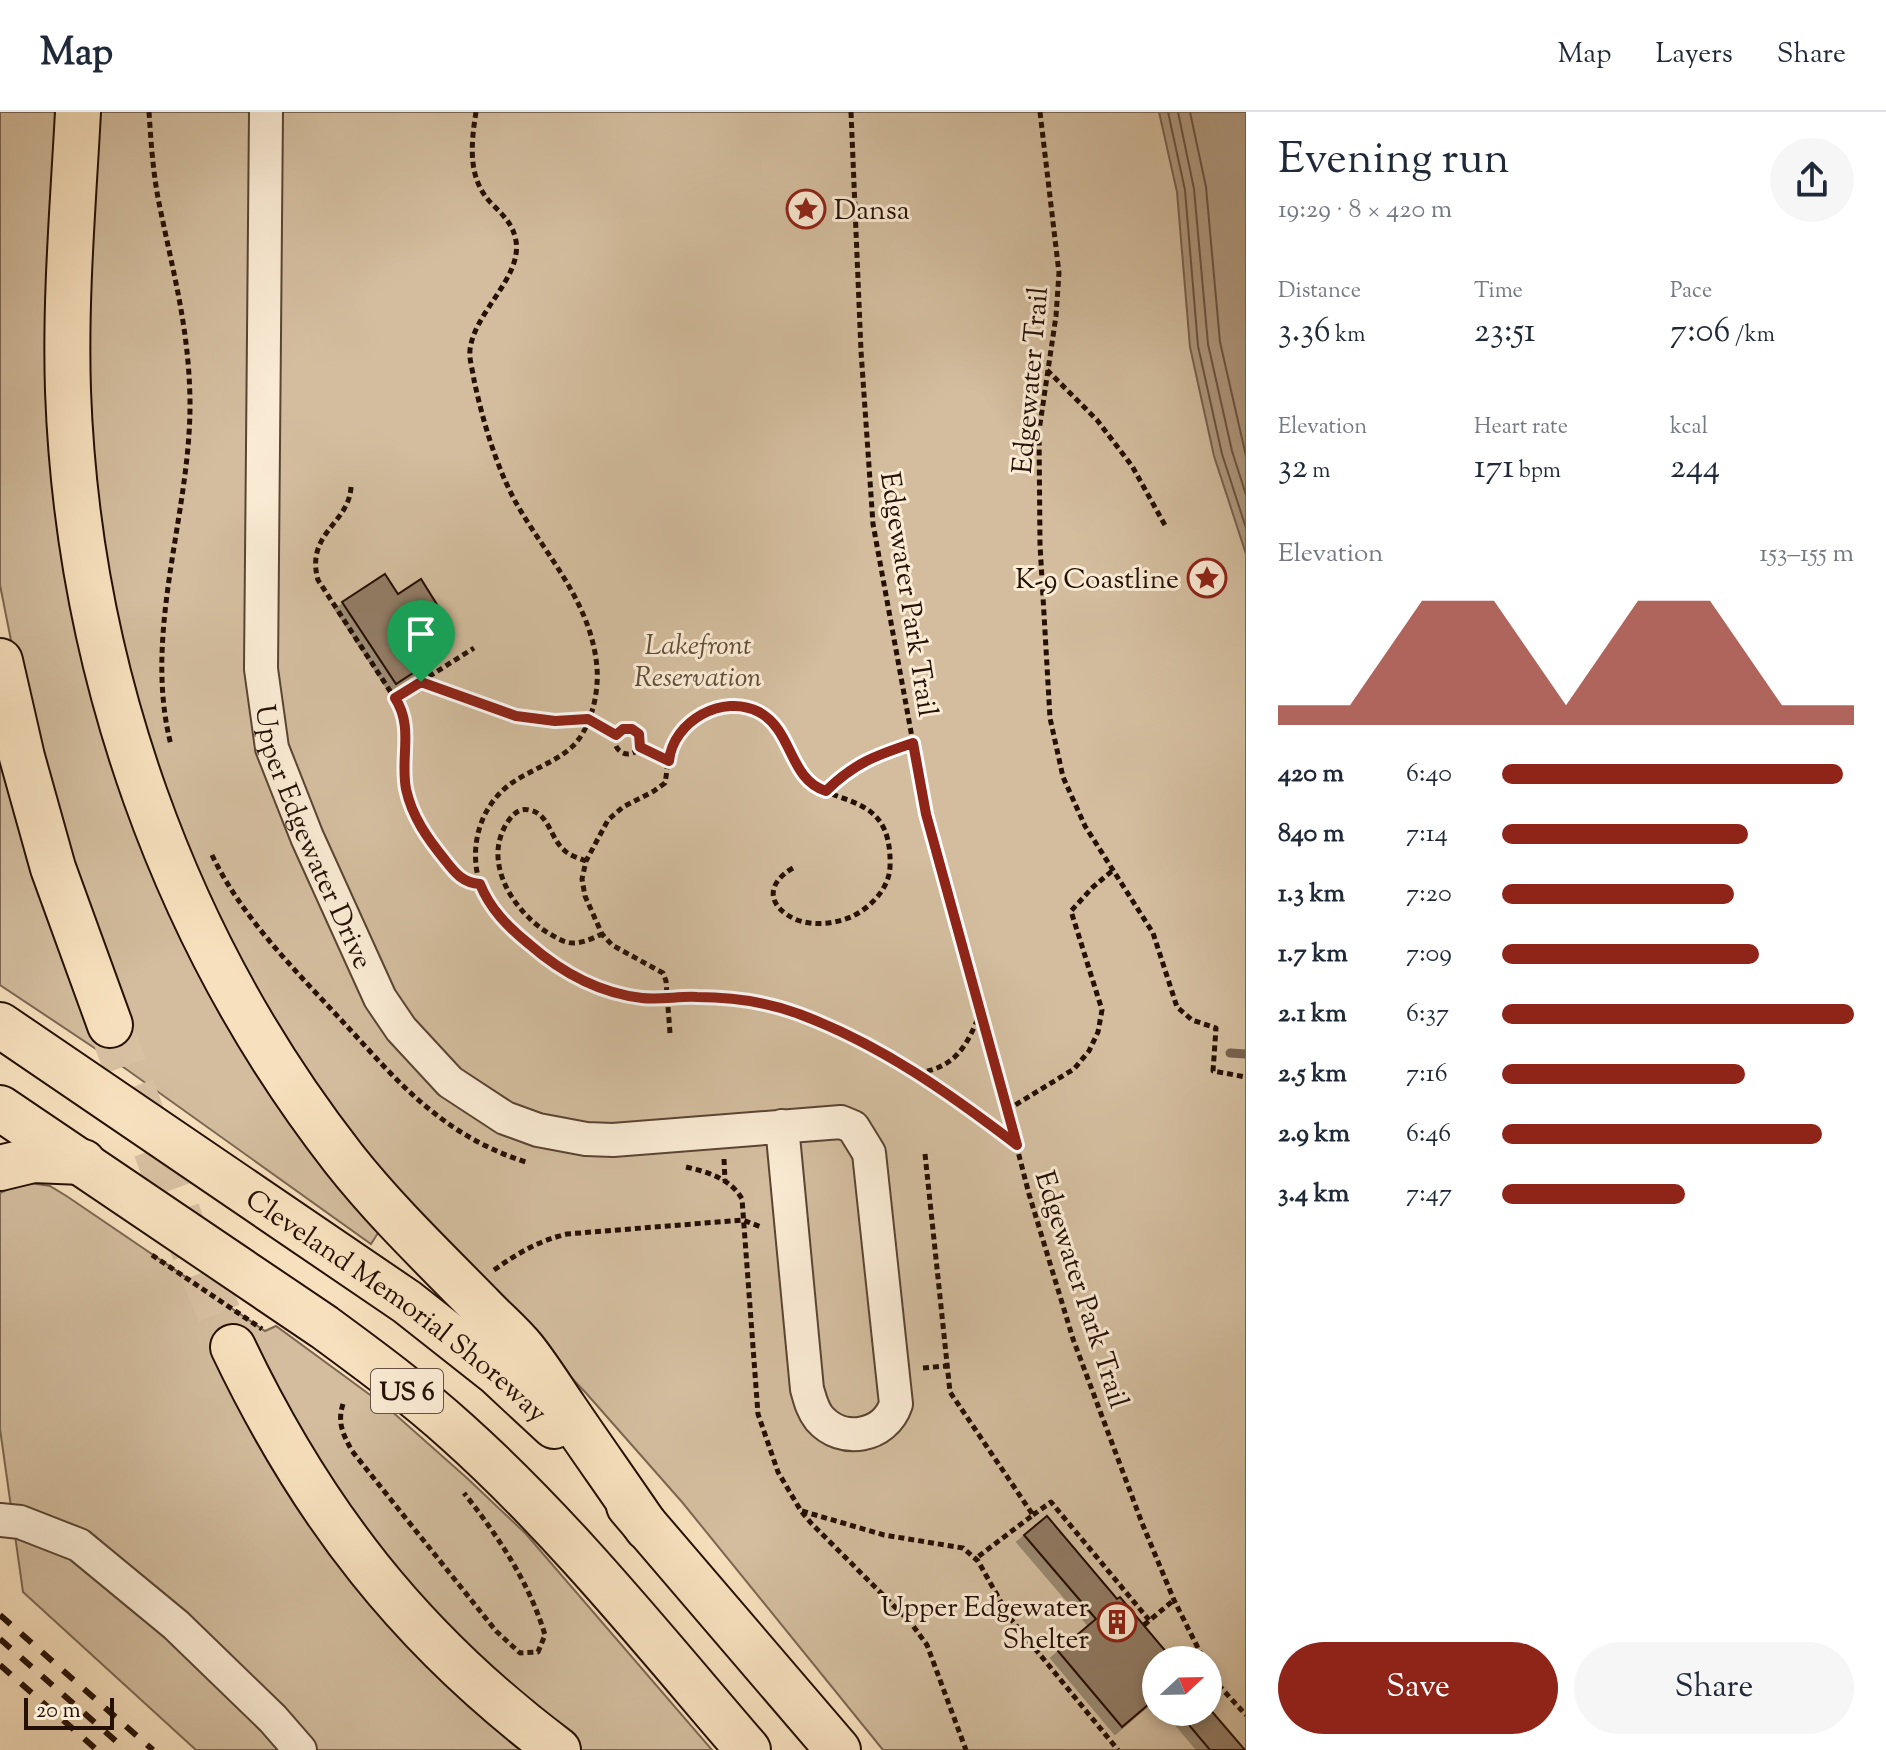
<!DOCTYPE html>
<meta charset="utf-8">
<style>
body{margin:0;font-family:"Sorts Mill Goudy",serif;background:#f6f6f7;color:#1f2937;height:100vh;display:flex;flex-direction:column;font-size:30px;white-space:nowrap}
*{box-sizing:border-box;margin:0}
p{font-size:26px;color:#747a83}
.icon{flex:none;width:44px;height:44px;fill:none;stroke:currentColor;stroke-width:2;stroke-linecap:round;stroke-linejoin:round}
.map{position:relative;flex:1;overflow:hidden}
.drawer{display:flex;flex-direction:column;background:#fff;width:640px}
.drawer>*{flex:none}
.needle{width:52px;rotate:68deg}
.tools{position:absolute;left:1142px;top:1534px;display:grid;gap:16px}
.tools a{display:grid;place-items:center;width:80px;height:80px;border-radius:50%;background:#fff;box-shadow:0 4px 12px #0003;font-size:40px}
.scale{position:absolute;left:24px;bottom:20px;width:90px;box-sizing:border-box;padding-left:8px;border:4px solid #251006;border-top:0;font-size:22px;line-height:28px;white-space:nowrap;color:#251006;-webkit-text-stroke:6px #faebd4;paint-order:stroke}
.pin{position:absolute;display:grid;place-items:center;width:68px;height:68px;color:#fff;margin:-82px -34px;border-radius:50% 50% 50% 0;rotate:-45deg;box-shadow:0 0 8px #0007}
.pin .icon{rotate:45deg}
.round{display:grid;place-items:center;flex:none;width:84px;height:84px;border-radius:42px;background:#f6f6f7}
.head{display:flex;align-items:center;justify-content:space-between;height:136px;padding:0 32px}
h1{font-size:44px;font-weight:600;line-height:60px}
.metrics{display:grid;grid-template-columns:repeat(3,1fr);gap:12px;height:136px;padding:8px 32px}
.metrics div{display:grid;align-content:center}
.metrics b{font-size:34px;font-weight:600}
.metrics small{font-size:22px;font-weight:400}
.metrics p{font-size:22px}
.chart{height:224px;padding:16px 32px}
.chart p{display:flex;justify-content:space-between}
.chart svg{width:100%;height:144px;margin-top:8px;fill:#8f2418;opacity:.7}
.cta{display:flex;gap:16px;margin-top:auto;padding:16px 32px}
.cta a{flex:1;height:92px;border-radius:48px;background:#8f2418;color:#fff;font-size:32px;font-weight:600;line-height:92px;text-align:center}
.cta a+a{background:#f6f6f7;color:#1f2937}
ul{padding:0 32px;list-style:none;font-size:26px}
li{display:grid;grid-template-columns:128px 96px 1fr;align-items:center;height:60px}
li i{height:20px;border-radius:10px;background:#8f2418}
header{display:flex;align-items:center;gap:48px;box-sizing:border-box;height:112px;padding:0 40px;background:#fff;border-bottom:2px solid #e0e1e3}
header strong{font-size:38px}
nav{display:flex;gap:44px;margin-inline-start:auto;font-size:28px}
main{display:flex;flex:1;min-height:0}
.map>svg:first-child{display:block}
</style>
<header>
<strong>Map</strong>
<nav><a>Map</a><a>Layers</a><a>Share</a></nav>
</header>
<main>
<div class="map">
<svg width="1246" height="1638" viewBox="0 0 1246 1638">
<defs>
<filter id="shadow"><feDropShadow dx="-7" dy="7" stdDeviation="0" flood-color="#0004"/></filter>
</defs>
<rect width="100%" height="100%" fill="#f7e0bd"/>
<filter id="stains"><feTurbulence type="fractalNoise" baseFrequency=".0025" numOctaves="4"/><feColorMatrix values="0 0 0 0 .2 0 0 0 0 .09 0 0 0 0 .02 0 0 0 .5 -.17"/></filter>
<radialGradient id="worn" r=".72"><stop offset=".6" stop-color="#630" stop-opacity="0"/><stop offset="1" stop-color="#630" stop-opacity=".3"/></radialGradient>
<!-- green -->
<path fill="#d3bd9e" stroke="#7c6652" stroke-width="2" fill-rule="evenodd" d="M0,0H62L97,585L383,1113L371,1132L126,957L0,873V624L28,614L0,473Z
M96,0H1246V1638H883L682,1390L586,1281L412,1099L352,1030L253,884L187,748L109,494L84,279ZM1156,1548H1208V1600H1156Z
M30,1071L50,1074L68,1085L265,1219L276,1214L388,1296L468,1367L526,1422L712,1638H581L497,1572L214,1244L239,1295L273,1352L529,1638H196L23,1480L0,1317V1081L15,1074Z"/>
<!-- water -->
<path fill="#b0997f" stroke="#78624f" stroke-width="2" d="M1159,0H1246V442L1214,344L1190,235L1177,80Z"/>
<g fill="none" stroke-linecap="round" stroke-linejoin="round">
<!-- shore -->
<path stroke="#6a5442" stroke-width="2" d="M1168,0L1185,78L1198,234L1222,342L1246,416
M1178,0L1194,77L1208,232L1232,339L1246,383
M1190,0L1206,75L1220,230L1246,344"/>
<!-- stream -->
<path stroke="#78624f" stroke-width="9" d="M1230,941L1246,942"/>
</g>
<!-- building -->
<path fill="#927c65" stroke="#251006" stroke-width="2" filter="url(#shadow)" d="M385,462L398,482L421,467L446,507L424,521L439,544L396,572L342,490Z
M1047,1404L1117,1487L1120,1485L1173,1548H1156V1586L1122,1615L1058,1539L1096,1507L1024,1423Z
M1208,1595L1245,1638H1210L1178,1600H1208Z"/>
<g fill="none" stroke-linecap="round" stroke-linejoin="round">
<!-- highway-tunnel -->
<path stroke="#d8c1a2" stroke-width="44" stroke-dasharray="44 22" stroke-linecap="butt" d="M110,913L184,1116L233,1235"/>
<defs>
<g id="minor">
<path id="s1" d="M266,0L261,557L272,636L307,725L380,886L401,917L450,970L505,1006L538,1018L586,1027L613,1028L841,1010L853,1015L869,1041L896,1292C885,1325 842,1333 819,1306C812,1297 810,1287 807,1277L782,1014"/>
<path d="M0,1408L20,1410L79,1433L176,1513L273,1607L300,1638"/>
</g>
<g id="highway">
<path d="M78,0C73,93 65,186 68,279C78,556 173,828 344,1047C385,1099 433,1145 480,1193C494,1208 511,1222 524,1238C539,1257 552,1278 565,1297C592,1337 620,1376 647,1416"/>
<path d="M0,549L22,645L53,756L110,913"/>
<path id="s2" d="M0,913L407,1190L497,1261L554,1314"/>
<path d="M0,996L324,1215C369,1248 415,1282 457,1320C564,1416 654,1529 748,1638"/>
<path d="M0,1056L33,1048L83,1050"/>
<path d="M233,1235C312,1401 410,1527 558,1638"/>
<path d="M629,1394L838,1638"/>
</g>
</defs>
<!-- minor casing -->
<use href="#minor" stroke="#5a4434" stroke-width="36"/>
<!-- highway casing -->
<use href="#highway" stroke="#251006" stroke-width="48"/>
<!-- path -->
<path stroke="#251006" stroke-width="5" stroke-dasharray="6 4" stroke-linecap="butt" d="M149,0C151,30 153,61 159,91C173,160 189,216 190,289C191,402 142,520 171,633
M476,0C471,32 467,67 492,92C503,103 513,112 516,129C522,166 474,200 470,238C469,248 473,259 474,268C483,310 497,358 519,396C549,447 592,493 597,556C599,581 591,616 573,634C555,651 529,658 509,673C474,700 466,750 487,788C492,799 503,808 511,817C546,852 591,880 641,886C659,888 677,885 694,885C729,885 765,890 798,901C879,929 949,981 1016,1032
M851,0L861,239L873,412L926,702L981,897L1029,1082L1073,1227L1142,1411L1174,1488L1204,1548
M1040,0L1059,161L1056,204L1039,319L1040,433L1050,606L1063,665L1085,714L1153,821L1177,895L1192,908L1216,916L1213,959L1246,965
M1047,258L1097,308L1132,354L1166,415
M351,375C349,412 305,421 318,468L403,599C407,618 405,635 405,654C405,692 422,720 445,748C456,761 463,771 480,772
M421,570L516,604L555,609L588,607L616,623
M395,586L474,536
M615 629a13 13 0 1 1 26 0a13 13 0 1 1-26 0Z
M640,635L669,649
M826,679C854,651 877,643 913,631
M212,743C242,806 296,859 343,910C373,942 402,977 438,1004C465,1025 496,1041 529,1051
M586,749C579,746 570,744 564,738C550,726 549,701 529,698C520,696 514,701 509,708C481,747 511,796 545,819C554,824 563,831 573,831C584,831 593,826 602,822
M670,921L666,869L663,861L612,833L602,822L585,784L582,767L586,749L608,708L623,695L654,679L665,671C667,661 667,651 670,641C675,618 698,599 721,596C771,588 779,622 799,657C823,700 893,671 890,755C889,777 870,796 851,805C834,812 814,814 797,808C767,795 765,772 793,756
M917,961C956,956 968,933 981,898
M1007,998L1074,957L1089,939L1098,920L1102,898L1071,799L1093,775L1112,759
M925,1042L950,1280L1033,1403L975,1447
M724,1047L725,1069
M686,1055C708,1060 731,1067 742,1087L758,1302L778,1360L801,1399L811,1411L911,1511L927,1533L966,1638
M494,1158C518,1141 538,1129 567,1122L743,1108L761,1115
M923,1256L946,1254
M343,1292C337,1311 343,1322 352,1339L496,1519L520,1541L538,1540L545,1523C529,1470 498,1424 464,1381
M802,1399L884,1423L963,1436L978,1449L1010,1506L1118,1638
M1033,1403L1051,1390L1149,1508
M1144,1513L1174,1488
M1208,1556L1213,1567L1246,1603"/>
<!-- minor -->
<use href="#minor" stroke="#faebd4" stroke-width="32"/>
<!-- highway -->
<use href="#highway" stroke="#f7e0bd" stroke-width="44"/>
<!-- rail -->
<path stroke="#251006" stroke-width="6" stroke-dasharray="14 14" stroke-linecap="butt" d="M0,1503L153,1638
M0,1527L126,1638
M0,1553L97,1638"/>
<!-- path-bridge -->
<path stroke="#251006" stroke-width="5" stroke-dasharray="6 4" stroke-linecap="butt" d="M152,1143L262,1217"/>
</g>
<g fill="none" stroke-linecap="round" stroke-linejoin="round">
<defs>
<path id="route" d="M421,570L516,604L555,609L588,607L616,623L623,617H632L639,622L640,635L669,649C673,609 723,581 759,600C793,618 789,668 826,679C854,651 877,643 913,631L926,702L1017,1033C949,981 880,932 799,902C767,890 731,885 697,885C679,884 661,888 642,886C599,881 561,860 529,832C508,815 490,797 480,772C463,771 455,761 445,748C428,727 412,705 406,677C400,645 414,615 395,586Z"/>
</defs>
<!-- route casing -->
<use href="#route" stroke="#fff" stroke-width="16"/>
<!-- route -->
<use href="#route" stroke="#8f2418" stroke-width="10"/>
</g>
<!-- icons -->
<defs>
<symbol id="sight-ring" viewBox="-11 -11 22 22"><circle r="9.5" fill="#faebd4" stroke="#8f2418" stroke-width="1.5"/><path d="M0-6L1.8-2.2L6-1.7L2.9 1.2L3.7 5.4L0 3.3L-3.7 5.4L-2.9 1.2L-6-1.7L-1.8-2.2Z" fill="#8f2418"/></symbol>
<symbol id="building-ring" viewBox="-11 -11 22 22"><circle r="9.5" fill="#faebd4" stroke="#8f2418" stroke-width="1.5"/><path d="M-4-6H4V6H1V3H-1V6H-4ZM-2.5-4.3h1.7v1.8h-1.7ZM.8-4.3h1.7v1.8H.8ZM-2.5-1h1.7V.8h-1.7ZM.8-1h1.7V.8H.8Z" fill="#8f2418"/></symbol>
</defs>
<g fill-rule="evenodd">
<use href="#sight-ring" x="784" y="75" width="44" height="44"/>
<use href="#sight-ring" x="1185" y="444" width="44" height="44"/>
<use href="#building-ring" x="1095" y="1488" width="44" height="44"/>
</g>
<g text-anchor="middle" stroke-width="6" stroke-linejoin="round" paint-order="stroke">
<!-- shield labels -->
<rect fill="#faebd4" stroke="#655244" stroke-width="2" x="371" y="1257" width="72" height="44" rx="6"/>
<g font-size="26" font-weight="bold" fill="#251006">
<text x="407" y="1288">US 6</text>
</g>
<!-- poi labels -->
<g font-size="28" fill="#251006" stroke="#faebd4" text-anchor="end">
<text x="834" y="107" text-anchor="start">Dansa</text>
<text x="1179" y="476">K-9 Coastline</text>
<text x="1089" y="1504">Upper Edgewater<tspan x="1089" dy="32">Shelter</tspan></text>
</g>
<!-- street labels -->
<g font-size="28" fill="#251006" stroke="#faebd4">
<text transform="translate(1029 268) rotate(-85)" y="10">Edgewater Trail</text>
<text transform="translate(910 482) rotate(81)" y="10">Edgewater Park Trail</text>
<text dy="10" stroke="none"><textPath href="#s1" startOffset="734">Upper Edgewater Drive</textPath></text>
<text transform="translate(1083 1177) rotate(72)" y="10">Edgewater Park Trail</text>
<text dy="10" stroke="none"><textPath href="#s2" startOffset="486">Cleveland Memorial Shoreway</textPath></text>
</g>
<!-- park labels -->
<g font-size="28" font-style="italic" fill="#624d3b" stroke="#faebd4">
<text x="698" y="542">Lakefront<tspan x="698" dy="32">Reservation</tspan></text>
</g>
</g>
<rect width="100%" height="100%" filter="url(#stains)"/>
<rect width="100%" height="100%" fill="url(#worn)"/>
</svg>
<div class="tools">
<a><svg class="needle" viewBox="-14 -14 28 28"><path d="M0-13l5 13h-10z" fill="#e53935"/><path d="M0 13l5-13h-10z" fill="#747a83"/></svg></a>
</div>
<div class="scale">20 m</div>
<div class="pin" style="left:421px;top:570px;background:#1e9e55"><svg class="icon" aria-label="arrive" viewBox="0 0 24 24"><path d="M6 21V4h12l-3 4 3 4H6"/></svg></div>
</div>
<section class="drawer">
<div class="head"><div><h1>Evening run</h1><p>19:29 · 8 × 420 m</p></div><a class="round"><svg class="icon" aria-label="share" viewBox="0 0 24 24"><path d="M12 15V3M7 8l5-5 5 5M5 13v7h14v-7"/></svg></a></div>
<div class="metrics">
<div><p>Distance</p><b>3.36<small> km</small></b></div>
<div><p>Time</p><b>23:51</b></div>
<div><p>Pace</p><b>7:06<small> /km</small></b></div>
</div>
<div class="metrics">
<div><p>Elevation</p><b>32<small> m</small></b></div>
<div><p>Heart rate</p><b>171<small> bpm</small></b></div>
<div><p>kcal</p><b>244</b></div>
</div>
<div class="chart"><p><span>Elevation</span>153–155 m</p>
<svg viewBox="0 0 160 44" preserveAspectRatio="none"><path d="M0 44V38L10 38L20 38L30 22L40 6L50 6L60 6L70 22L80 38L90 22L100 6L110 6L120 6L130 22L140 38L150 38L160 38V44z"/></svg>
</div>
<ul>
<li><b>420 m</b>6:40<i style="width:97%"></i></li>
<li><b>840 m</b>7:14<i style="width:70%"></i></li>
<li><b>1.3 km</b>7:20<i style="width:66%"></i></li>
<li><b>1.7 km</b>7:09<i style="width:73%"></i></li>
<li><b>2.1 km</b>6:37<i style="width:100%"></i></li>
<li><b>2.5 km</b>7:16<i style="width:69%"></i></li>
<li><b>2.9 km</b>6:46<i style="width:91%"></i></li>
<li><b>3.4 km</b>7:47<i style="width:52%"></i></li>
</ul>
<div class="cta"><a>Save</a><a>Share</a></div>
</section>
</main>
